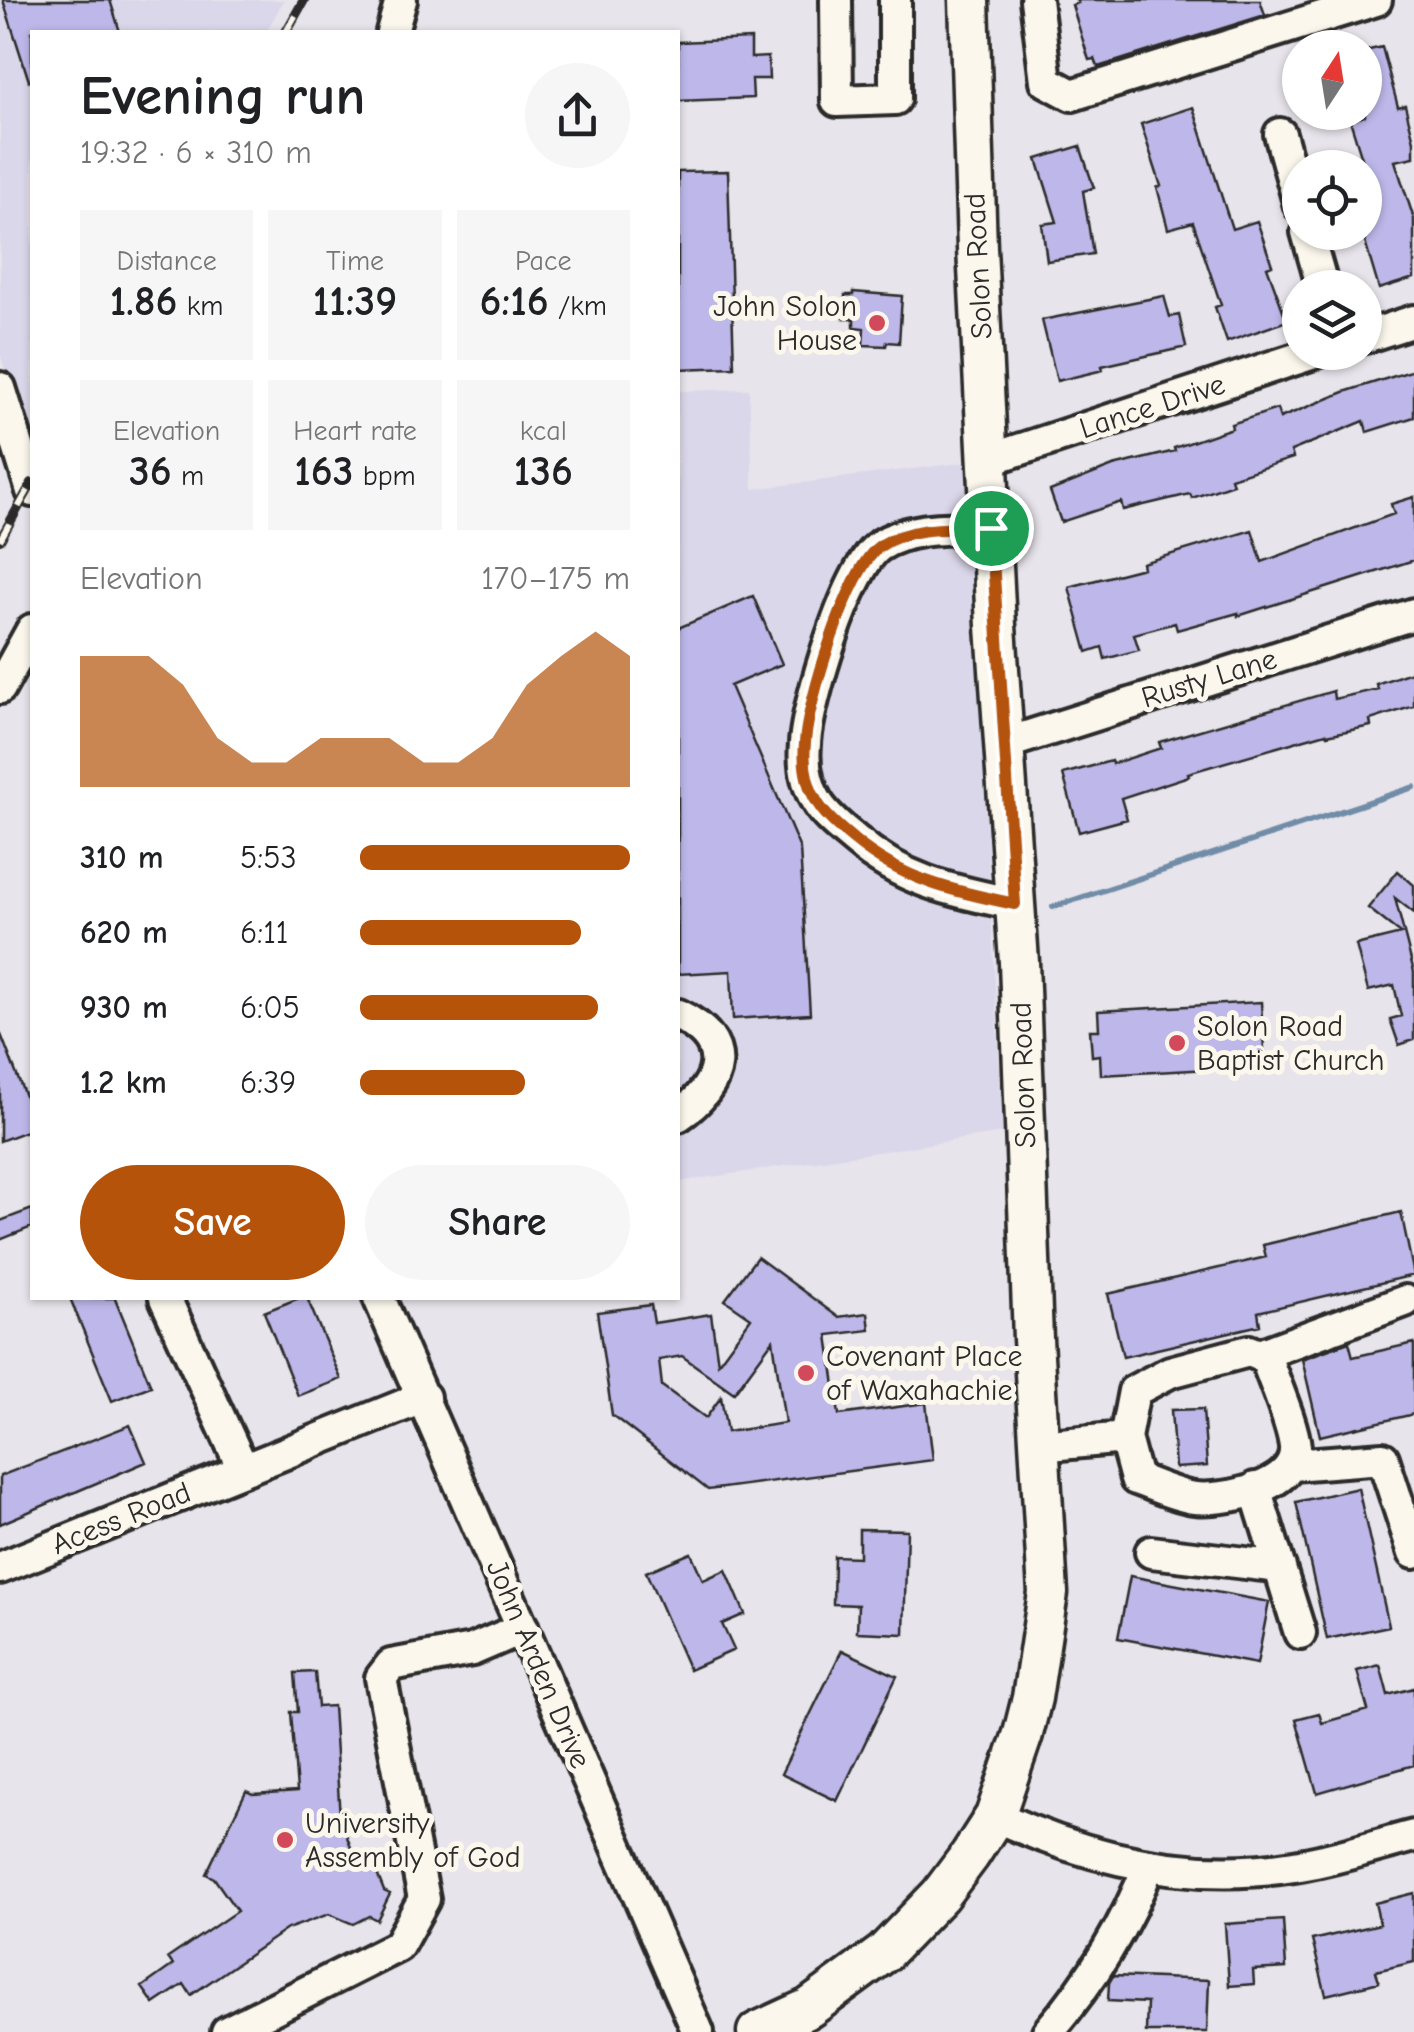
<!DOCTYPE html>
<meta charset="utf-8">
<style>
body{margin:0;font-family:"Comic Neue",sans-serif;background:#f6f6f6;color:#202124;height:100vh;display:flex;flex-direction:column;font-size:38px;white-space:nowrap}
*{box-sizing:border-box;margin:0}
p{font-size:32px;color:#757577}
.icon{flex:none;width:55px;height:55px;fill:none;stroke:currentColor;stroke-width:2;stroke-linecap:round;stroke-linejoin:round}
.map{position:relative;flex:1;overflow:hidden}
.drawer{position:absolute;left:30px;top:30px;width:650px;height:1270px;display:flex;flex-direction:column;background:#fff;border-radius:0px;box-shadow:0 2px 8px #0004}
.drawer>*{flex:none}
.needle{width:65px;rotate:12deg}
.buttons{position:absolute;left:1282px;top:30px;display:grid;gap:20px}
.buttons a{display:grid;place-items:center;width:100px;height:100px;border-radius:50%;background:#fff;box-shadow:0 2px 8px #0004;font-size:50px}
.pin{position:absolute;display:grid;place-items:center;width:85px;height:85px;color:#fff;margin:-42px;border:5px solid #fff;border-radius:50%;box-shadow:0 2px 10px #0007}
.round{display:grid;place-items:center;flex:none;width:105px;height:105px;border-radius:52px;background:#f6f6f6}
.overview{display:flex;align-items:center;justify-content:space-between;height:170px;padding:0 50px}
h1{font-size:55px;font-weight:700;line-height:75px}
.metrics{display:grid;grid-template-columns:repeat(3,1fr);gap:15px;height:170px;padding:10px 50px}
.metrics div{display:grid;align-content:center;border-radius:0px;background:#f6f6f6;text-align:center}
.metrics b{font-size:42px;font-weight:700}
.metrics small{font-size:28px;font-weight:400}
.metrics p{font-size:28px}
.chart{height:280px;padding:20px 50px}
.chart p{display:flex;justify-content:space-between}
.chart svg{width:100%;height:180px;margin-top:10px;fill:#b45309;opacity:.7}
.cta{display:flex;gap:20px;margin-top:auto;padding:20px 50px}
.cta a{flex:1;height:115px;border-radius:60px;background:#b45309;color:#fff;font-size:40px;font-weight:700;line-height:115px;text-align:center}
.cta a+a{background:#f6f6f6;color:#202124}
ul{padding:0 50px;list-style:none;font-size:32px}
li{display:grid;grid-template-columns:160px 120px 1fr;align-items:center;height:75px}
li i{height:25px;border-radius:12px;background:#b45309}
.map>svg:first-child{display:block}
</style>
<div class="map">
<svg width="1414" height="2032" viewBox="0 0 1414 2032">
<rect width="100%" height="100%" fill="#e8e4eb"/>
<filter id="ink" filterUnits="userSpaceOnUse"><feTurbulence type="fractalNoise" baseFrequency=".01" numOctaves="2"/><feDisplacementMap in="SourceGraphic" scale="20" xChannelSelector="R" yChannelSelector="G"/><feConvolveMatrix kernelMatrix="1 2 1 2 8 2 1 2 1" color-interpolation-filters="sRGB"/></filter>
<g filter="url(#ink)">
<!-- built -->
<path fill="#dbd7ea" d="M0,0H284L266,32H32V455L0,354Z
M749,389L753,489L967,462L1003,1133L678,1182V391Z"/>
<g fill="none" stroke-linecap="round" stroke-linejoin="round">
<!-- stream -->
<path stroke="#708ca7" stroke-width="6" d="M1053,907L1414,787"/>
</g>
<!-- building -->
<path fill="#bdb8e9" stroke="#2b2b2b" stroke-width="2.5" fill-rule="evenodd" d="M3,0H110L120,32H32V81H29Z
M1076,0H1260L1265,15L1098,67L1095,59L1089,60L1080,31L1072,5L1078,3Z
M751,39V58L768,57L769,79H752L753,98L678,101V42Z
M1382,47L1398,107L1405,105L1414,141V157L1395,161L1414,219V278L1379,289L1362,232H1365V168L1350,120L1365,116V51Z
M1193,107L1232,229L1257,221L1272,265L1267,267L1287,321L1227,342L1215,307L1221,305L1193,222L1168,229L1157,187L1161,186L1141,124Z
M1080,146L1094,188L1083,191L1093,254L1047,261L1042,224L1057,222L1037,159Z
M728,171L734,367L678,369V172Z
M853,292L902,296L899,343L887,342L886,346L863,345L864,328L854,327V319L844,318L845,295H853Z
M1164,296L1170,317L1179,315L1186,347L1102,366L1103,370L1057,381L1042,320Z
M1414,370V417L1367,432L1364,421L1291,451L1293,458L1231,478L1233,484L1192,498L1190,494L1123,510L1121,502L1061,522L1050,491L1113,466L1175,451L1174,448L1232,428L1231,424L1277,409L1280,418L1344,392Z
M1414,497V560L1238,616V613L1177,630L1175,623L1134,634L1139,650L1105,659L1102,647L1087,652L1069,587L1143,568L1142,563L1252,530L1262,562L1394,514L1391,504Z
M753,596L782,664L730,686L800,849L810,1014L733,1019L731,971L678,974V628Z
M1414,671V706L1370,720L1371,726L1327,735L1326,733L1188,773L1189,776L1121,798L1127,819L1079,832L1063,774L1111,761L1112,764L1161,748L1159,742L1333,691L1334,699L1378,689L1376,684Z
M1398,871L1414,885V913L1395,898L1414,972V1040L1399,1045L1390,1019L1401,1016L1394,985L1368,991L1356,945L1401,934L1368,908Z
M1261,1002L1265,1066L1101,1075L1100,1055L1092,1056L1090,1030H1099L1098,1011Z
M0,1032L32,1114V1129L0,1141Z
M32,1209V1227L0,1240V1221Z
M1401,1212L1414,1275L1258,1312L1260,1325L1123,1357L1108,1294L1266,1257L1263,1245Z
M757,1257L838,1317L868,1313L870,1330L828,1335L839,1415L926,1403L933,1460L708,1490L612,1415L597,1312L651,1305L654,1323L711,1314L718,1363L751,1318L725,1300ZM773,1340L785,1423L727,1432L721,1397L706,1418L662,1386L659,1360L682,1356L734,1393Z
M70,1298H115L151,1386L112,1401Z
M299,1298H307L341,1379L298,1396L264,1312Z
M1349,1342L1353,1357L1414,1343V1414L1320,1436L1302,1359Z
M1203,1409L1207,1466L1175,1468L1171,1410Z
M130,1425L146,1462L0,1524V1476Z
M1358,1488L1389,1626L1327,1639L1296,1502Z
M859,1529L907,1530L904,1634L857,1632L858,1605L833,1604L834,1556L859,1557Z
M691,1553L703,1580L726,1570L745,1614L722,1624L734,1650L689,1670L646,1572Z
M1130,1576L1269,1602L1257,1664L1118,1638Z
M842,1650L897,1676L837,1801L781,1774Z
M1380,1665L1388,1695L1414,1688V1765L1317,1793L1296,1719L1319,1713L1322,1723L1368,1710L1357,1671Z
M315,1672L318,1707L333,1706L340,1818L356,1861L376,1871L384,1891L390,1894L377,1920L369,1916L353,1924L329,1914L287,1929L191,1995L184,1984L154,2004L142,1987L173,1965L168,1958L237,1911L214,1878L206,1874L246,1791L253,1794L297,1791L291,1712H298L295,1673Z
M1414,1893V1962L1376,1971L1379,1982L1326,1995L1312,1940L1380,1924L1375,1903Z
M1283,1920L1286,1968L1253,1970L1254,1984L1229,1986L1225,1924Z
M1113,1976L1209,1980L1207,2032H1146L1147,2003L1108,2001L1109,1983Z"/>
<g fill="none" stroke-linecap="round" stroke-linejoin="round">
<defs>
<path id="minor" d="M836,0L837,101L895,99V0
M1036,0L1046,81L1072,95L1376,0
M392,32L401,0
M1280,134L1300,206
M1307,232L1323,288
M1365,337L1414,321
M0,388L32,491
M988,460L1317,352
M991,528C955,529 911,525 879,546C848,568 807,704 805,744C803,765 806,784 817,802C826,817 842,829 855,840C904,882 954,891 1015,904
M0,688L32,630
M1004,744L1414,614
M678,1015C735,1042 723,1085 678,1116
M165,1298L243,1469
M379,1298L698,2032
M1259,1355L1405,1301
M1039,1446L1125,1438L1134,1391L1170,1372L1249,1351L1266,1358C1274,1382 1293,1424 1295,1447C1298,1487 1225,1501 1195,1498C1176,1496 1154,1485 1136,1479L1125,1438
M1292,1465L1383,1458L1414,1553
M1255,1488L1300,1633
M1151,1552L1280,1567
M0,1568L424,1397
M995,1816C1088,1859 1191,1883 1294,1866C1334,1860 1375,1846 1414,1836
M227,2032L398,1946L424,1899L381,1678L391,1665L472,1650L523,1628
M1048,2032C1090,1983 1126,1925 1149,1865"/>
<path id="major" d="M757,2032L809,2008L884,1953L940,1895L970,1855L995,1816L1023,1734L1032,1698L1048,1593L1033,1339L1019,962L996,626L977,248L969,0"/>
</defs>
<!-- minor casing -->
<use href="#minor" stroke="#2b2b2b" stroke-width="38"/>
<!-- major casing -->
<use href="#major" stroke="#2b2b2b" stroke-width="45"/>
<!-- minor -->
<use href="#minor" stroke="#fbf7ec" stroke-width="30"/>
<!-- major -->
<use href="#major" stroke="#fbf7ec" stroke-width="38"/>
<defs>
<path id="rail" d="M286,32L304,0
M0,540L32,483"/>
</defs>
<!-- rail casing -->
<use href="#rail" stroke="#2b2b2b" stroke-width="10"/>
<!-- rail -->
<use href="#rail" stroke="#fbf7ec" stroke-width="6" stroke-dasharray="19" stroke-linecap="butt"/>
</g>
</g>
<g fill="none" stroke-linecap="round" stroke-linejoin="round" filter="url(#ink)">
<defs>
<path id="route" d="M991,528L1015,904C956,892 902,880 854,840C841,829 826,817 817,802C806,784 803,764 805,743C807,704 848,568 880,546C911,525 955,529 991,528Z"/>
</defs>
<!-- route casing -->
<use href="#route" stroke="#fff" stroke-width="20"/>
<!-- route -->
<use href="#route" stroke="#b45309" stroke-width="12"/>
</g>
<!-- markers -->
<g fill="#d1495b" stroke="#fbf7ec" stroke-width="4">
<circle cx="877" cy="323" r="10"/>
<circle cx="1177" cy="1043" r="10"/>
<circle cx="806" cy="1373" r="10"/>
<circle cx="285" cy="1840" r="10"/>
</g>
<g text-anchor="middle" stroke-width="10" stroke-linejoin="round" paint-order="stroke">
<!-- street labels -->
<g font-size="30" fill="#2b2b2b" stroke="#fbf7ec">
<text transform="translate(978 266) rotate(-93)" y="10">Solon Road</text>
<text transform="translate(1152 406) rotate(-18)" y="10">Lance Drive</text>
<text transform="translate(1209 678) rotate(-17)" y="10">Rusty Lane</text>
<text transform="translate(1023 1075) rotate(-92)" y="10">Solon Road</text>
<text transform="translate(121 1518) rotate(-22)" y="10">Acess Road</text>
<text transform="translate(539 1664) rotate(67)" y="10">John Arden Drive</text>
</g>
<!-- poi labels -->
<g font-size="30" fill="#2b2b2b" stroke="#fbf7ec" text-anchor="start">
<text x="857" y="316" text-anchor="end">John Solon<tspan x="857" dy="34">House</tspan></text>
<text x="1197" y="1036">Solon Road<tspan x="1197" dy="34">Baptist Church</tspan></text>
<text x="826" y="1366">Covenant Place<tspan x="826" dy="34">of Waxahachie</tspan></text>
<text x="305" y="1833">University<tspan x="305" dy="34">Assembly of God</tspan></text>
</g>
</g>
</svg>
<div class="buttons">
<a><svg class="needle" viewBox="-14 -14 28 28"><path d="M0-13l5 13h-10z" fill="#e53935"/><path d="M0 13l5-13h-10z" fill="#757577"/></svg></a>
<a><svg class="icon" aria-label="locate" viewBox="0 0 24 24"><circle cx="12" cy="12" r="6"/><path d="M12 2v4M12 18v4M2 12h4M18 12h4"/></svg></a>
<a><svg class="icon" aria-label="layers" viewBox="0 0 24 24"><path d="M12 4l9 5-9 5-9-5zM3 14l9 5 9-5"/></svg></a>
</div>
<div class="pin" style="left:991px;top:528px;background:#1e9e55"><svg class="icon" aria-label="arrive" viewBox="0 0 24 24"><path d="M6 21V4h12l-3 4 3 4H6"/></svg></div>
<section class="drawer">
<div class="overview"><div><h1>Evening run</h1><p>19:32 · 6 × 310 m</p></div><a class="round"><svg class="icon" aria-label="share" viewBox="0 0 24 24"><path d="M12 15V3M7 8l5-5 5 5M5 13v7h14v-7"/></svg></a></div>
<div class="metrics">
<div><p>Distance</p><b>1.86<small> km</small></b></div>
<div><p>Time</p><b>11:39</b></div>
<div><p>Pace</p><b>6:16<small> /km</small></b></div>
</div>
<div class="metrics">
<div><p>Elevation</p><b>36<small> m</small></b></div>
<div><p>Heart rate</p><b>163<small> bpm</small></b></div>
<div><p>kcal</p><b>136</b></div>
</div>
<div class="chart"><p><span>Elevation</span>170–175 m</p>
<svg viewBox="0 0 160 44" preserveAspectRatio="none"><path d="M0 44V12L10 12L20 12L30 19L40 32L50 38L60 38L70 32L80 32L90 32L100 38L110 38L120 32L130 19L140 12L150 6L160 12V44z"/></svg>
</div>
<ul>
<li><b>310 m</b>5:53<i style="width:100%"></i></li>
<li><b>620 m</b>6:11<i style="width:82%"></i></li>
<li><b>930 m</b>6:05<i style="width:88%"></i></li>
<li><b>1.2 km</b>6:39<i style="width:61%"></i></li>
</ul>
<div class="cta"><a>Save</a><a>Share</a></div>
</section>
</div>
